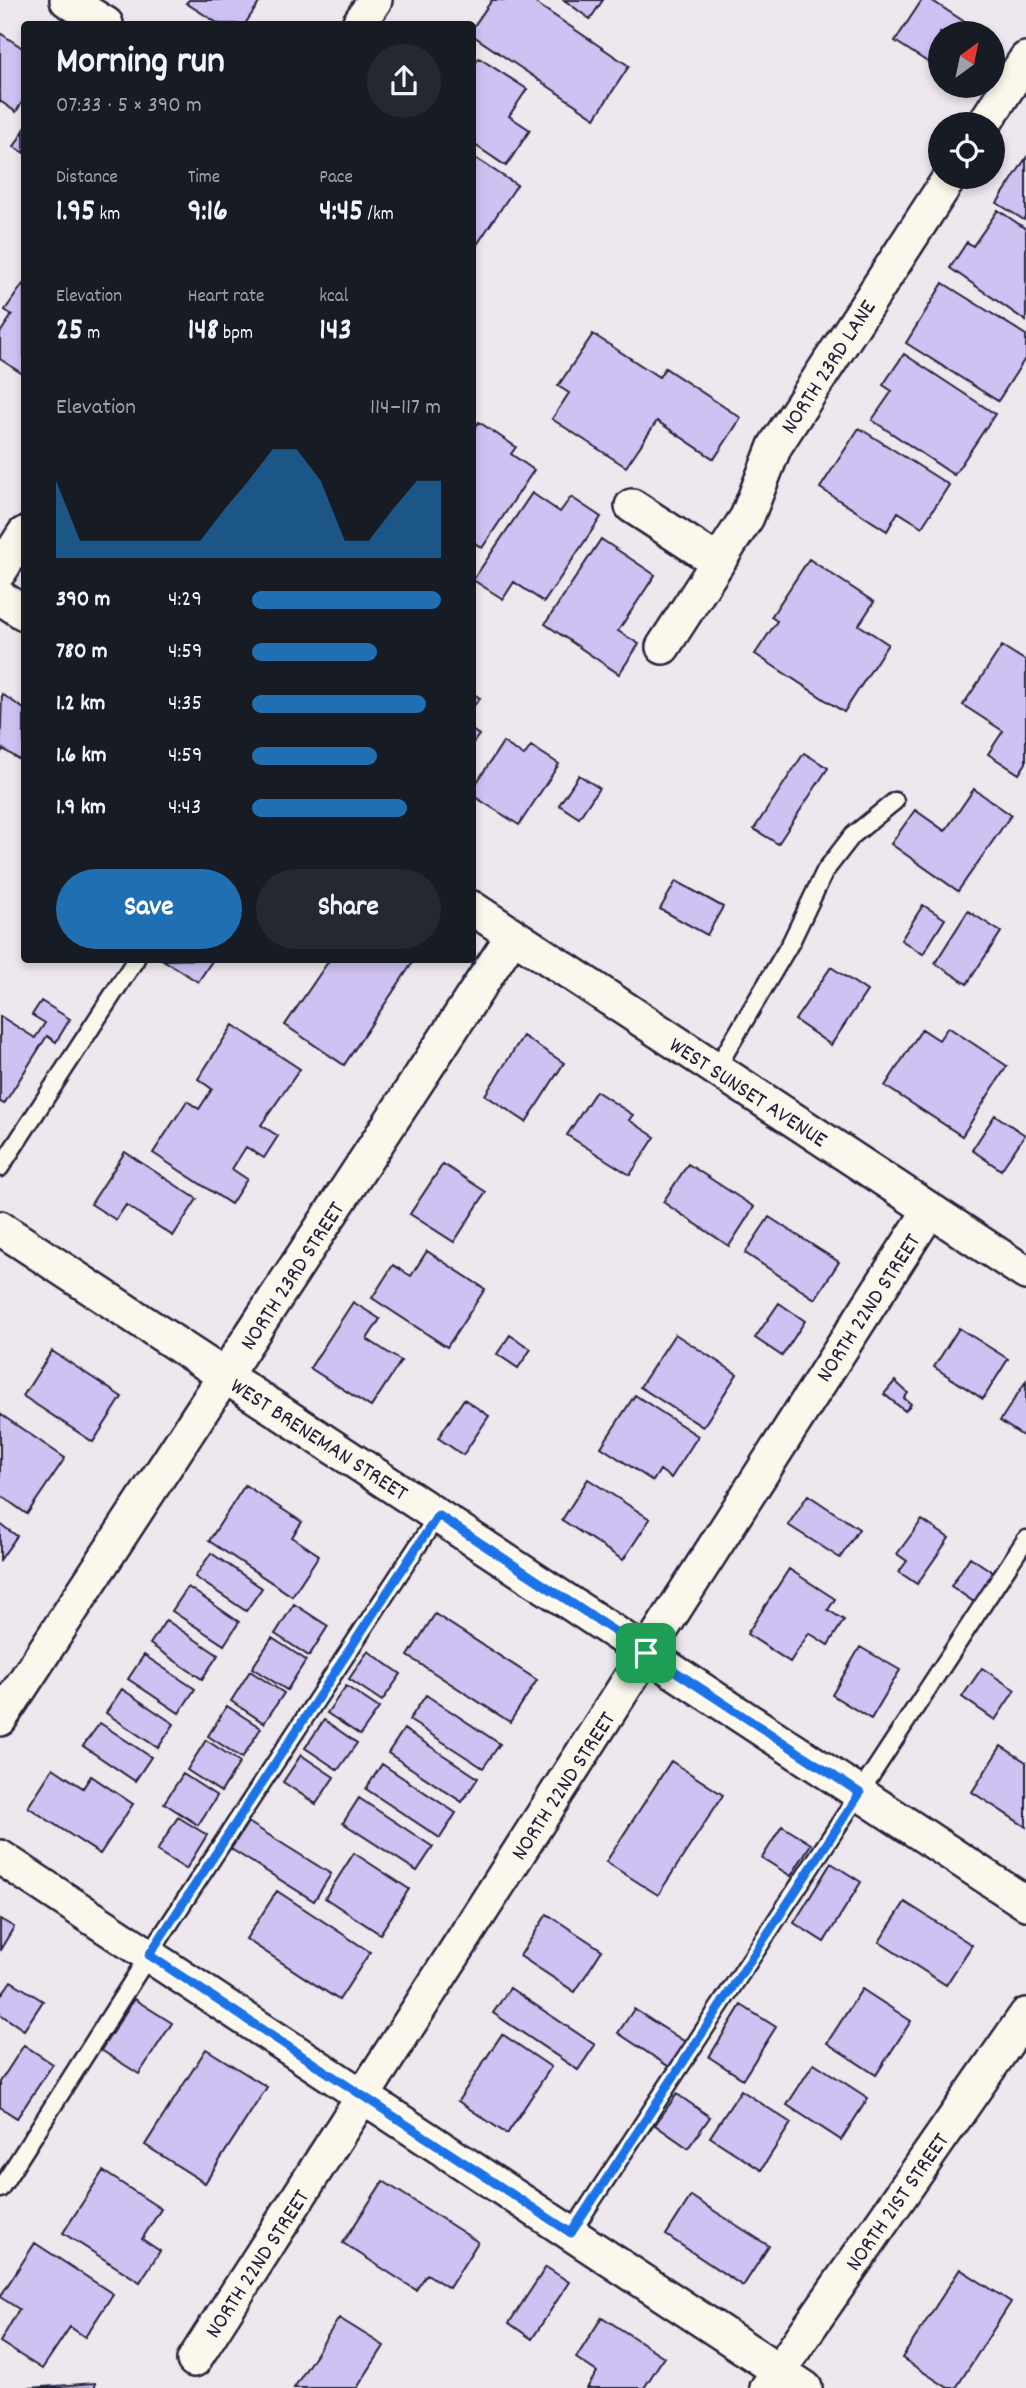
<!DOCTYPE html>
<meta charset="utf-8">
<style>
body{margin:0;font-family:Dekko,sans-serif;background:#242831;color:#f1f3f6;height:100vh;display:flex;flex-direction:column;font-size:26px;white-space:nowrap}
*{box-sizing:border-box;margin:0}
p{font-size:23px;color:#9ea1a6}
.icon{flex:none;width:38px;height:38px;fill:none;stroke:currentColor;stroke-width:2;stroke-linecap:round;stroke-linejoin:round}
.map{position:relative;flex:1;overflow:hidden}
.side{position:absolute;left:21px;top:21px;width:455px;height:942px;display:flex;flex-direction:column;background:#171b24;border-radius:7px;box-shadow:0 4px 10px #0003}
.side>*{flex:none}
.needle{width:46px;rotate:33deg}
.tools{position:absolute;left:928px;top:21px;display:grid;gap:14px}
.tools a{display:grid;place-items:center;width:77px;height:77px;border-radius:50%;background:#171b24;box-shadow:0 4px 10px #0003;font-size:35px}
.pin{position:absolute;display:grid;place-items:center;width:60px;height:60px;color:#fff;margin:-30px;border-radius:14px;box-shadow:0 4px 10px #0006}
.round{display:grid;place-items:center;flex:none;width:74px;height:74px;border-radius:37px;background:#242831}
.head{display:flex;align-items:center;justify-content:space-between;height:119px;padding:0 35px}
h1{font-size:38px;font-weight:800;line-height:52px}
.metrics{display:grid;grid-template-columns:repeat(3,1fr);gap:10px;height:119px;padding:7px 35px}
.metrics div{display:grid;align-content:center}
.metrics b{font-size:30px;font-weight:800}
.metrics small{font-size:19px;font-weight:400}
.metrics p{font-size:19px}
.chart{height:196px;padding:14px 35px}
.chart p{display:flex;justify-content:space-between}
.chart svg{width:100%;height:126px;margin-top:7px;fill:#1f6fb2;opacity:.7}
.action{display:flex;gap:14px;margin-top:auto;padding:14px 35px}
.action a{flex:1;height:80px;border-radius:42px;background:#1f6fb2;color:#fff;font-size:28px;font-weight:800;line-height:80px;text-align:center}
.action a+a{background:#242831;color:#f1f3f6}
ul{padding:0 35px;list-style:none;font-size:23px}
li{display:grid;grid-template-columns:112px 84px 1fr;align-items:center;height:52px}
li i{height:18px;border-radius:9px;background:#1f6fb2}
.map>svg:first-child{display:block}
</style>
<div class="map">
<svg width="1026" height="2388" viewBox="0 0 1026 2388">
<rect width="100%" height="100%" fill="#eee7ee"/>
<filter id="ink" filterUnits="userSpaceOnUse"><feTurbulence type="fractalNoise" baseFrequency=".0143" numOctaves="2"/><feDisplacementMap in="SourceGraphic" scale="14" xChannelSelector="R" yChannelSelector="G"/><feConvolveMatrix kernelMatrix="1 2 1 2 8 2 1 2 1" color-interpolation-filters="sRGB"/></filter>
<g filter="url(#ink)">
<!-- building -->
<path fill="#cfc2f3" stroke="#22223b" stroke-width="2" d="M189,0H261L245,24H219L186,3Z
M492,0H531L629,66L595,118L472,35V29Z
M564,0H603L590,19Z
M922,0H931L974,28L970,33H940V70L895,41Z
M0,33L24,49V99L16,112L0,101Z
M479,58L527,89L509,116L530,130L506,166L472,143V67Z
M24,130V153L14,147Z
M472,156L517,185L472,252Z
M1026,158V217L1024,220L997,203Z
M998,210L1026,229V321L950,268L967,242L973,246Z
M943,283L1026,335V357L998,401L906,343Z
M23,284L24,285V375L0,359V333L12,315L5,310Z
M593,334L659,377L665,368L741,418L714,459L657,421L626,467L552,419L569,393L558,386Z
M904,354L995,414L954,475L872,420L892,391L883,385Z
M479,422L516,447L511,454L534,470L482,548L472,541V432Z
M859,428L949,485L922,527L898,512L887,531L820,488Z
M532,493L560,512L571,497L601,517L544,602L514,582L503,599L473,580Z
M601,539L655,575L618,631L639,644L619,674L545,624Z
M809,559L874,602L859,625L888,644L844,712L755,654L777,621L771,617Z
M1002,646L1026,661V763L1019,774L988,754L1003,731L963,705Z
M472,693L480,698L472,708Z
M2,694L24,709V763L3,749L0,754Z
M472,730L479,735L472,744Z
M503,742L524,756L531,746L559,764L519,825L472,795V790Z
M804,753L828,768L778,844L754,829Z
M579,775L599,788L579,818L559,805Z
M974,789L1011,815L958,891L891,844L915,810L945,831Z
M676,881L723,907L707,935L660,909Z
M923,905L945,919L923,954L901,940Z
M968,911L1001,932L967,984L935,963Z
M209,959L212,961L198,982L163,960Z
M330,959H415L344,1065L285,1025Z
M831,967L867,991L831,1045L795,1020Z
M41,1001L70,1019L56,1042L47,1036L4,1104L0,1102V1016L35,1038L45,1023L32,1015Z
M233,1025L300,1069L261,1125L278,1136L264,1158L246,1147L232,1169L247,1179L231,1204L153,1153L187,1101L199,1109L212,1089L198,1079Z
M948,1027L1007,1066L962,1136L885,1086L922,1029L939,1040Z
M523,1036L564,1063L526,1122L485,1095Z
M596,1091L633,1115L629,1120L655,1137L630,1175L567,1135Z
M995,1115L1025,1135L1001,1170L972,1150Z
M125,1152L197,1199L173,1236L126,1205L116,1220L91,1204Z
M443,1164L486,1192L454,1242L410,1214Z
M688,1164L754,1207L729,1246L663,1202Z
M769,1217L839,1262L815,1299L745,1253Z
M427,1251L485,1289L447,1347L372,1298L393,1265L411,1276Z
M353,1302L380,1319L367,1339L401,1361L371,1407L310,1368Z
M779,1303L805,1321L782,1356L755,1338Z
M959,1328L1008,1359L983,1399L934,1367Z
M675,1334L737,1374L703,1427L640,1387Z
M510,1335L531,1349L518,1368L497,1354Z
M52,1351L122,1397L93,1442L23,1396Z
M895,1381L908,1393L904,1398L911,1404L905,1411L884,1394Z
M1026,1381V1438L1000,1421Z
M635,1395L698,1436L671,1478L660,1470L653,1481L601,1447Z
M464,1399L489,1416L463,1455L438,1438Z
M0,1414L65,1458L27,1514L0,1495Z
M588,1479L650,1519L623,1560L562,1520Z
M245,1485L302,1522L292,1537L319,1555L292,1596L209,1541Z
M808,1495L859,1529L840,1558L788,1525Z
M922,1520L949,1538L917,1584L899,1572L907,1561L897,1554Z
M0,1524L17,1536L0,1560Z
M211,1553L262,1588L246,1611L195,1577Z
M970,1557L994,1573L974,1602L951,1586Z
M789,1569L835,1599L828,1610L844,1620L828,1645L809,1633L790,1662L747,1634Z
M188,1587L239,1622L224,1645L172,1611Z
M294,1604L328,1626L309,1656L275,1634Z
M435,1614L537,1680L510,1722L408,1656Z
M166,1620L218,1655L202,1679L150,1644Z
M272,1638L306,1660L287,1690L252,1668Z
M860,1647L900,1670L871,1719L832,1695Z
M368,1651L401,1674L382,1701L349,1679Z
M144,1655L195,1689L179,1713L128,1679Z
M982,1668L1015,1690L995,1720L962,1697Z
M250,1671L284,1693L264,1723L231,1701Z
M346,1686L379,1708L360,1735L327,1713Z
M122,1689L174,1724L158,1748L106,1713Z
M426,1695L500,1744L483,1768L409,1720Z
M227,1706L261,1728L242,1758L208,1736Z
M324,1720L357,1743L338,1770L305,1748Z
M100,1723L151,1757L135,1781L83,1746Z
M404,1729L478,1778L462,1802L388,1753Z
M206,1740L240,1762L221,1792L187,1770Z
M1001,1746L1026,1762V1827L972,1792Z
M301,1755L334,1777L316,1804L283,1782Z
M671,1761L723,1795L658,1895L606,1862Z
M382,1764L456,1813L440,1838L366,1789Z
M53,1768L83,1788L91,1776L133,1804L100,1854L28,1807Z
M183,1774L217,1796L198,1825L164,1803Z
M359,1798L433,1847L417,1871L343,1823Z
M178,1817L207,1835L186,1869L157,1851Z
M248,1822L331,1874L314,1901L231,1849Z
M782,1826L811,1844L791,1876L762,1858Z
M354,1853L409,1889L380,1934L325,1898Z
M831,1863L861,1882L824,1942L794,1923Z
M277,1891L370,1952L339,2000L246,1939Z
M905,1902L972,1945L946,1985L879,1942Z
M547,1914L602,1950L575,1992L520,1956Z
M0,1919L14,1927L0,1950Z
M11,1981L43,2001L24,2030L0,2014V1997Z
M510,1988L595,2045L578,2070L493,2013Z
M862,1989L911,2021L876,2075L827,2043Z
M134,1999L172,2023L139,2074L101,2050Z
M741,2005L776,2027L743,2079L709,2057Z
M634,2009L687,2043L671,2068L618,2033Z
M502,2034L551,2067L507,2134L458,2101Z
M24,2045L53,2064L17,2118L0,2107V2082Z
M206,2049L267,2087L205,2183L145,2145Z
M814,2063L868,2098L841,2140L787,2105Z
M741,2090L791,2123L761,2170L710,2137Z
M677,2094L710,2117L688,2148L655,2125Z
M103,2171L161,2209L142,2239L160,2251L140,2282L63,2233Z
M383,2181L478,2242L449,2288L427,2274L416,2290L343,2243Z
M691,2196L769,2246L743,2286L666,2235Z
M35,2243L113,2294L85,2337L70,2327L42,2369L0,2342L19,2309L0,2297Z
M546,2267L569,2282L532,2339L509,2323Z
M960,2269L1011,2302L956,2388H948L902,2358Z
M602,2317L664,2357L644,2388H587L597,2372L576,2358Z
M339,2318L384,2346L357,2388H294Z
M95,2383V2388H29Z"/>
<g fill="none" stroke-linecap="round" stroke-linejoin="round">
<defs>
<path id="service" d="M716,1069L791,942L825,871L852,836L895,801
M0,1168L136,959
M0,2189L149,1955L438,1515
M571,2233L1026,1539"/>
<path id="minor" d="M67,0L106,24
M359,24L375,0
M984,124L1026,59
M632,506L718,562
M0,571L24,534
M0,597L24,613
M663,647L747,517L775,446L950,177
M472,908L1026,1273
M0,1228L1026,1903
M0,1719L513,935
M0,1857L805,2388
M194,2360L930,1210
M767,2388L1026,2015"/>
</defs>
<!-- service casing -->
<use href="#service" stroke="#22223b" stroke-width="21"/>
<!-- minor casing -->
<use href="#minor" stroke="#22223b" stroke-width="38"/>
<!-- service -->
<use href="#service" stroke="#fbf7ec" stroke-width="16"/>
<!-- minor -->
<use href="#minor" stroke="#fbf7ec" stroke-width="33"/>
</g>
</g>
<g fill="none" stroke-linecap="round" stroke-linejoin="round" filter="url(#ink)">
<defs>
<path id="route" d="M438,1515L860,1793L571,2233L149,1955Z"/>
</defs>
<!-- route casing -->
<use href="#route" stroke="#fff" stroke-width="14"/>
<!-- route -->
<use href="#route" stroke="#1a73e8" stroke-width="9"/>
</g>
<g text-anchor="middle" stroke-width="7" stroke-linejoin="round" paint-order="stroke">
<!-- street labels -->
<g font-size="23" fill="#22223b" stroke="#fbf7ec">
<text transform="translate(827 366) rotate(-57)" y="8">NORTH 23RD LANE</text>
<text transform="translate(749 1091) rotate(33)" y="8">WEST SUNSET AVENUE</text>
<text transform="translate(291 1275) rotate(-57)" y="8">NORTH 23RD STREET</text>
<text transform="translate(867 1307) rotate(-57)" y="8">NORTH 22ND STREET</text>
<text transform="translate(320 1438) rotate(33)" y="8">WEST BRENEMAN STREET</text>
<text transform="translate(562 1785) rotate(-57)" y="8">NORTH 22ND STREET</text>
<text transform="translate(896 2201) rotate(-55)" y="8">NORTH 21ST STREET</text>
<text transform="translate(256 2263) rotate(-57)" y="8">NORTH 22ND STREET</text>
</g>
</g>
</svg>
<div class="tools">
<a><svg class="needle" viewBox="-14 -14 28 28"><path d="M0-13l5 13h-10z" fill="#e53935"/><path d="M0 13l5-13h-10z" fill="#9ea1a6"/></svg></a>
<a><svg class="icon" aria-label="locate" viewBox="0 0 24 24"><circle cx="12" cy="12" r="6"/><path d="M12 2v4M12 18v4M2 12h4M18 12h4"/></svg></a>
</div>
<div class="pin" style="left:646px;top:1653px;background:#1e9e55"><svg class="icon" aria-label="arrive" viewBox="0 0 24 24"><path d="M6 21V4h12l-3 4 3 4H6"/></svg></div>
<section class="side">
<div class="head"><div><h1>Morning run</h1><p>07:33 · 5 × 390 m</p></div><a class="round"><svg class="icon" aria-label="share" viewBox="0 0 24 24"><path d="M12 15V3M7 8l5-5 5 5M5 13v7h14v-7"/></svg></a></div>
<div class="metrics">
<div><p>Distance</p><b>1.95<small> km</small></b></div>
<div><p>Time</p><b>9:16</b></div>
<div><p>Pace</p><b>4:45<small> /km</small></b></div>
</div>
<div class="metrics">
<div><p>Elevation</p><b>25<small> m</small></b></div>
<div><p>Heart rate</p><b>148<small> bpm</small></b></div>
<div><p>kcal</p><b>143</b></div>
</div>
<div class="chart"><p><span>Elevation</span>114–117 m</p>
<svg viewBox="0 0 160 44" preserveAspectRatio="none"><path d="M0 44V17L10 38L20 38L30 38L40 38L50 38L60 38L70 27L80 17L90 6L100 6L110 17L120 38L130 38L140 27L150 17L160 17V44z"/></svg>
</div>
<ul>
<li><b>390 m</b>4:29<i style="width:100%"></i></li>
<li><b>780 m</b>4:59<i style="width:66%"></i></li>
<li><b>1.2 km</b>4:35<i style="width:92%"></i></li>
<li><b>1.6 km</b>4:59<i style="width:66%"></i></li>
<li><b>1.9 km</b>4:43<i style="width:82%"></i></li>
</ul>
<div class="action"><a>Save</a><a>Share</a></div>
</section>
</div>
